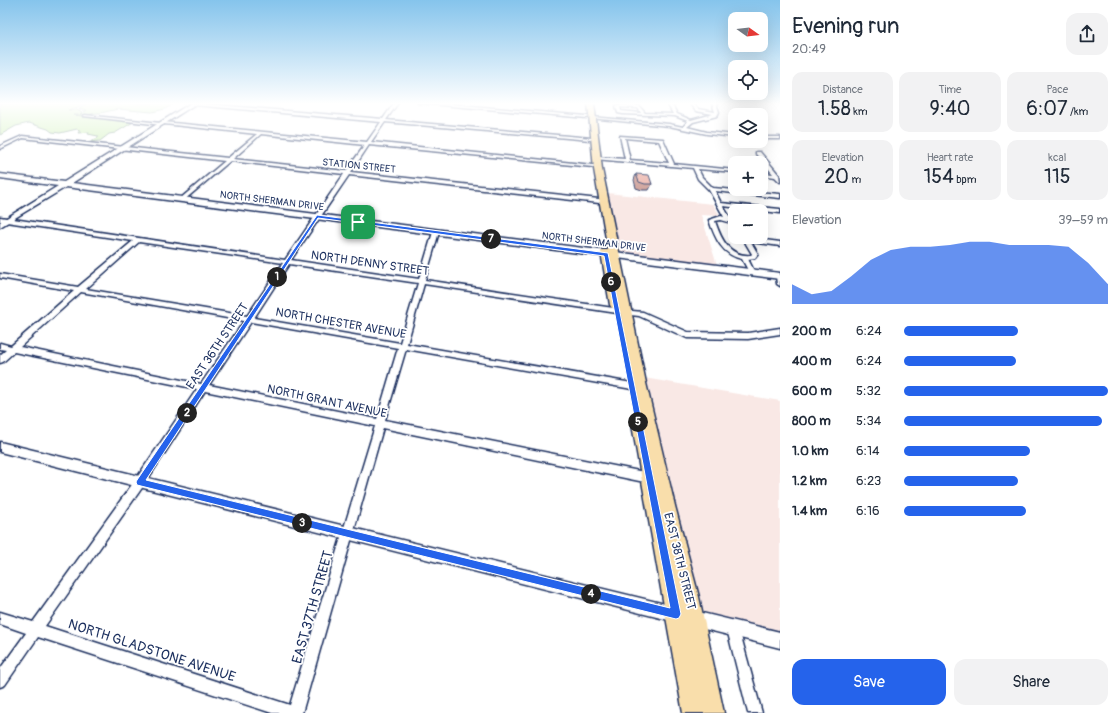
<!DOCTYPE html>
<meta charset="utf-8">
<style>
body{margin:0;font-family:Pangolin,sans-serif;background:#f2f2f3;color:#1f2937;height:100vh;display:flex;flex-direction:column;font-size:15px;white-space:nowrap}
*{box-sizing:border-box;margin:0}
p{font-size:13px;color:#747a83}
.icon{flex:none;width:22px;height:22px;fill:none;stroke:currentColor;stroke-width:2;stroke-linecap:round;stroke-linejoin:round}
.map{position:relative;flex:1;overflow:hidden}
.sheet{display:flex;flex-direction:column;background:#fff;width:340px}
.sheet>*{flex:none}
.needle{width:26px;rotate:104deg}
.fabs{position:absolute;left:728px;top:12px;display:grid;gap:8px}
.fabs a{display:grid;place-items:center;width:40px;height:40px;border-radius:8px;background:#fff;box-shadow:0 4px 16px #0002;font-size:20px}
.pin{position:absolute;display:grid;place-items:center;width:34px;height:34px;color:#fff;margin:-17px;border-radius:8px;box-shadow:0 2px 6px #0006}
.km{position:absolute;width:20px;height:20px;margin:-10px;border-radius:50%;background:#222;color:#fff;font-size:11px;line-height:20px;text-align:center}
.round{display:grid;place-items:center;flex:none;width:42px;height:42px;border-radius:12px;background:#f2f2f3}
.headline{display:flex;align-items:center;justify-content:space-between;height:68px;padding:0 12px}
h1{font-size:22px;font-weight:600;line-height:30px}
.metrics{display:grid;grid-template-columns:repeat(3,1fr);gap:6px;height:68px;padding:4px 12px}
.metrics div{display:grid;align-content:center;border-radius:10px;background:#f2f2f3;text-align:center}
.metrics b{font-size:20px;font-weight:600}
.metrics small{font-size:11px;font-weight:400}
.metrics p{font-size:11px}
.chart{height:112px;padding:8px 12px}
.chart p{display:flex;justify-content:space-between}
.chart svg{width:100%;height:72px;margin-top:4px;fill:#2563eb;opacity:.7}
.primary-button{display:flex;gap:8px;margin-top:auto;padding:8px 12px}
.primary-button a{flex:1;height:46px;border-radius:12px;background:#2563eb;color:#fff;font-size:16px;font-weight:600;line-height:46px;text-align:center}
.primary-button a+a{background:#f2f2f3;color:#1f2937}
ul{padding:0 12px;list-style:none;font-size:13px}
li{display:grid;grid-template-columns:64px 48px 1fr;align-items:center;height:30px}
li i{height:10px;border-radius:5px;background:#2563eb}
main{display:flex;flex:1;min-height:0}
.map>svg:first-child{display:block}
</style>
<main>
<div class="map">
<svg width="780" height="713" viewBox="0 0 780 713">
<rect width="100%" height="100%" fill="#fff"/>
<filter id="ink" filterUnits="userSpaceOnUse"><feTurbulence type="fractalNoise" baseFrequency=".025" numOctaves="2"/><feDisplacementMap in="SourceGraphic" scale="8" xChannelSelector="R" yChannelSelector="G"/><feConvolveMatrix kernelMatrix="1 2 1 2 8 2 1 2 1" color-interpolation-filters="sRGB"/></filter>
<g filter="url(#ink)">
<!-- built -->
<path fill="#f9e8e5" d="M607,193L713,204L720,216L701,215L717,265L624,253L620,250Z
M644,378L780,401V635L696,614Z"/>
<!-- green -->
<path fill="#c4eda8" stroke="#708e83" d="M0,103H84L78,107L68,110H77L82,113L80,115L87,110H79L81,107L87,103H175L165,109L152,112L118,109L100,113H96L87,115H73L135,121L115,133L109,134L100,141L88,142L98,138V136L88,134L89,132L78,133L80,130L77,129L60,133L52,132L48,129L29,123L16,126L0,135Z"/>
<g fill="none" stroke-linecap="round" stroke-linejoin="round">
<defs>
<path id="minor" d="M193,103L383,119L394,103H398L386,120L592,138V139L590,140L385,122L371,142L593,165L595,166L593,167L369,145L351,172L599,199L602,201L599,203L349,175L291,260L419,279L433,232L436,230L439,232L425,280L620,309L621,311L620,313H617L424,284L407,344L632,383L635,384L636,386L635,388L632,389L406,349L385,420L649,473L653,475L654,478L653,481L649,483L383,428L302,713H272L38,637L5,685L0,687V669L26,633L0,624V612L33,622L136,479L197,389L14,352L3,362L0,363V355L6,350L0,349V343L11,346L74,291L0,278V274L78,287L133,241L0,221V217L285,260L344,174L230,161L183,201L180,199L181,198L225,161L23,138L0,149V146L22,136L228,158L257,134L164,124L162,125L83,116L85,115L161,123L163,122L367,142L381,122L194,105ZM261,134L365,145L346,171L233,159ZM139,242L283,263L247,316L86,289ZM289,264L418,283L400,343L254,318ZM81,292L244,321L201,384L20,347ZM251,322L398,348L377,419L209,385ZM205,391L375,426L290,705L45,626L144,485Z
M418,103H438L587,116L589,117L587,118Z
M667,103H671L677,114L691,120L713,114L696,111L689,103H693L698,109L715,112L712,103H716L719,112L717,116L693,122L687,127L707,132L735,135V137L707,134L669,126L590,118L592,117L669,124L683,127L688,121L675,116L623,114L618,113L616,106L618,105L639,106L645,113L673,114ZM620,107L638,108L641,113L621,111Z
M620,136L663,139L674,164L735,170V172L698,169L702,177L713,188L780,194V198L715,191L721,203L780,209V213L723,206L731,219L735,220V224L721,220L715,221C721,239 729,257 751,255L752,254L742,237L780,242V246L751,242L758,254L755,258L748,259L755,273L752,275L750,274L742,259C722,255 715,238 709,220L721,216L724,217L709,190L698,179L693,168L595,159V158L597,157L625,159ZM625,138L659,141L669,163L630,160Z
M761,137H780V139H761Z
M756,152H760L779,175L780,182L775,177L761,175V173L773,174L756,154Z
M779,274H780V286L777,284L776,276Z
M622,310L643,312L688,332L748,333L780,328V334L748,339L687,338L639,316L622,314L621,312Z
M733,623L737,625L739,629L762,713H748L727,629L729,625Z"/>
<path id="tertiary" d="M0,442L780,632V648L0,452Z"/>
<path id="secondary" d="M191,103H197L72,183L780,273V279L66,187L0,227V222L58,186L0,178V174L64,182Z"/>
<path id="primary" d="M588,103H594L602,169L646,383L675,506L699,597L724,713H683L631,419L633,415L638,413L619,308H612L610,305L601,252L602,250H608L594,169Z"/>
</defs>
<!-- minor casing -->
<use href="#minor" stroke="#1b2f5e" stroke-width="3"/>
<!-- tertiary casing -->
<use href="#tertiary" stroke="#1b2f5e" stroke-width="3"/>
<!-- secondary casing -->
<use href="#secondary" stroke="#1b2f5e" stroke-width="3"/>
<!-- primary casing -->
<use href="#primary" stroke="#1b2f5e" stroke-width="3"/>
<!-- minor -->
<use href="#minor" fill="#fff" fill-rule="evenodd"/>
<!-- tertiary -->
<use href="#tertiary" fill="#fff" fill-rule="evenodd"/>
<!-- secondary -->
<use href="#secondary" fill="#fff" fill-rule="evenodd"/>
<!-- primary -->
<use href="#primary" fill="#f9deab" fill-rule="evenodd"/>
</g>
<!-- wall -->
<path fill="#ca9890" stroke="#1b2f5e" d="M636,174L652,184L649,190H642L636,188L634,180Z"/>
<!-- building -->
<path fill="#ebb1a7" stroke="#1b2f5e" d="M636,174L649,175L652,184H645L639,182Z"/>
</g>
<!-- sky -->
<linearGradient id="sky" x2="0" y2="1"><stop stop-color="#85c4ec"/><stop offset="0.51" stop-color="#fff"/><stop offset="1" stop-color="#fff" stop-opacity="0"/></linearGradient>
<rect width="780" height="203" fill="url(#sky)"/>
<!-- route -->
<path fill="#2563eb" stroke="#fff" fill-rule="evenodd" d="M317,215L608,253L681,614L679,618L676,619L137,485L136,482L137,480ZM318,218L604,256L670,608L146,480Z"/>
<g text-anchor="middle" stroke-width="3.5" stroke-linejoin="round" paint-order="stroke">
<!-- far-street labels -->
<g font-size="10" fill="#1b2f5e" stroke="#fff">
<text transform="translate(359 165) rotate(6)" y="4">STATION STREET</text>
<text transform="translate(272 200) rotate(7)" y="4">NORTH SHERMAN DRIVE</text>
<text transform="translate(594 241) rotate(7)" y="4">NORTH SHERMAN DRIVE</text>
</g>
<!-- street labels -->
<g font-size="12" fill="#1b2f5e" stroke="#fff">
<text transform="translate(370 263) rotate(8)" y="4">NORTH DENNY STREET</text>
<text transform="translate(341 323) rotate(10)" y="4">NORTH CHESTER AVENUE</text>
<text transform="translate(217 346) rotate(-56)" y="4">EAST 36TH STREET</text>
<text transform="translate(327 401) rotate(12)" y="4">NORTH GRANT AVENUE</text>
<text transform="translate(680 561) rotate(76)" y="4">EAST 38TH STREET</text>
</g>
<!-- near-street labels -->
<g font-size="14" fill="#1b2f5e" stroke="#fff">
<text transform="translate(312 607) rotate(-74)" y="5">EAST 37TH STREET</text>
<text transform="translate(152 650) rotate(18)" y="5">NORTH GLADSTONE AVENUE</text>
</g>
</g>
</svg>
<div class="fabs">
<a><svg class="needle" viewBox="-14 -14 28 28"><path d="M0-13l5 13h-10z" fill="#e53935"/><path d="M0 13l5-13h-10z" fill="#747a83"/></svg></a>
<a><svg class="icon" aria-label="locate" viewBox="0 0 24 24"><circle cx="12" cy="12" r="6"/><path d="M12 2v4M12 18v4M2 12h4M18 12h4"/></svg></a>
<a><svg class="icon" aria-label="layers" viewBox="0 0 24 24"><path d="M12 4l9 5-9 5-9-5zM3 14l9 5 9-5"/></svg></a>
<a>+</a>
<a>−</a>
</div>
<div class="pin" style="left:358px;top:222px;background:#1e9e55"><svg class="icon" aria-label="arrive" viewBox="0 0 24 24"><path d="M6 21V4h12l-3 4 3 4H6"/></svg></div>
<b class="km" style="left:277px;top:277px">1</b>
<b class="km" style="left:187px;top:413px">2</b>
<b class="km" style="left:302px;top:523px">3</b>
<b class="km" style="left:591px;top:594px">4</b>
<b class="km" style="left:638px;top:422px">5</b>
<b class="km" style="left:611px;top:282px">6</b>
<b class="km" style="left:491px;top:239px">7</b>
</div>
<section class="sheet">
<div class="headline"><div><h1>Evening run</h1><p>20:49</p></div><a class="round"><svg class="icon" aria-label="share" viewBox="0 0 24 24"><path d="M12 15V3M7 8l5-5 5 5M5 13v7h14v-7"/></svg></a></div>
<div class="metrics">
<div><p>Distance</p><b>1.58<small> km</small></b></div>
<div><p>Time</p><b>9:40</b></div>
<div><p>Pace</p><b>6:07<small> /km</small></b></div>
</div>
<div class="metrics">
<div><p>Elevation</p><b>20<small> m</small></b></div>
<div><p>Heart rate</p><b>154<small> bpm</small></b></div>
<div><p>kcal</p><b>115</b></div>
</div>
<div class="chart"><p><span>Elevation</span>39–59 m</p>
<svg viewBox="0 0 160 44" preserveAspectRatio="none"><path d="M0 44V32L10 38L20 36L30 27L40 17L50 11L60 9L70 9L80 8L90 6L100 6L110 8L120 8L130 8L140 9L150 19L160 32V44z"/></svg>
</div>
<ul>
<li><b>200 m</b>6:24<i style="width:56%"></i></li>
<li><b>400 m</b>6:24<i style="width:55%"></i></li>
<li><b>600 m</b>5:32<i style="width:100%"></i></li>
<li><b>800 m</b>5:34<i style="width:97%"></i></li>
<li><b>1.0 km</b>6:14<i style="width:62%"></i></li>
<li><b>1.2 km</b>6:23<i style="width:56%"></i></li>
<li><b>1.4 km</b>6:16<i style="width:60%"></i></li>
</ul>
<div class="primary-button"><a>Save</a><a>Share</a></div>
</section>
</main>
